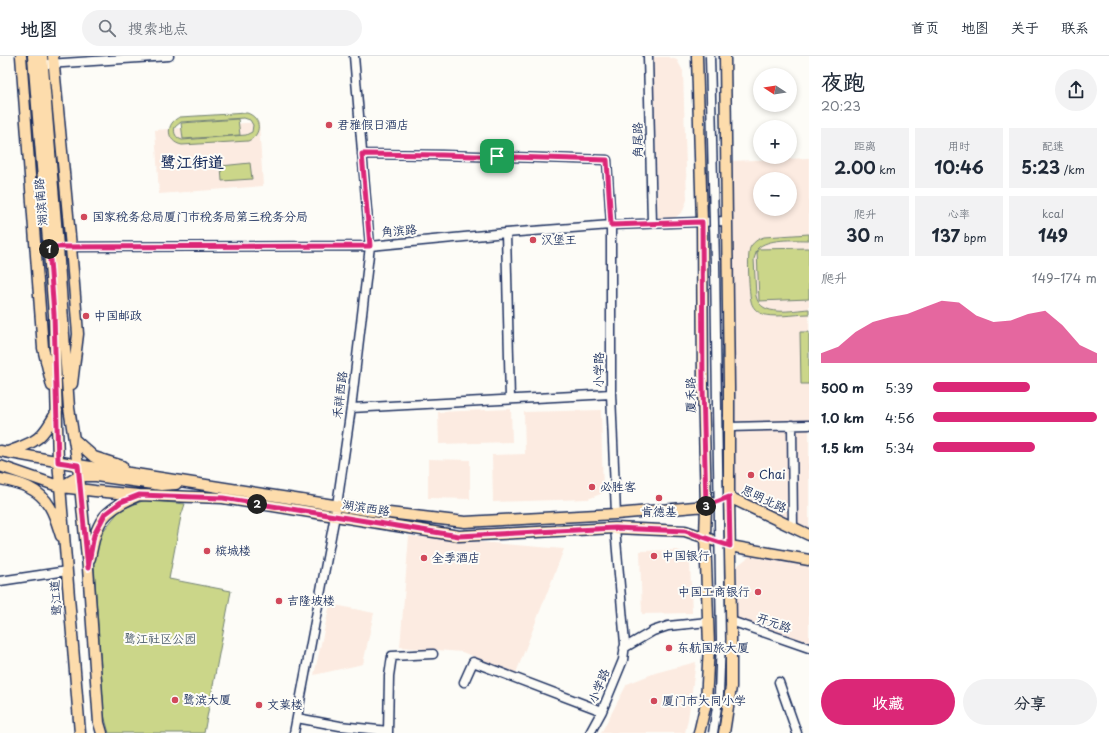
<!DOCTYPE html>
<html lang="zh">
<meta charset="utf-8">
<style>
body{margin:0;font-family:"Playpen Sans","LXGW WenKai TC",sans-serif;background:#f2f2f3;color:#1f2937;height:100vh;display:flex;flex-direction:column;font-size:15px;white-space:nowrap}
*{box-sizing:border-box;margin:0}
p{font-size:13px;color:#747a83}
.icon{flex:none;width:22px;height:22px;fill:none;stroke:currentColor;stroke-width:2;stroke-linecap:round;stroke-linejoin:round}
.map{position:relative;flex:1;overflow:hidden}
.panel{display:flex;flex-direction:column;background:#fff;width:300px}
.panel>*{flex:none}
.needle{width:26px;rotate:282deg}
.buttons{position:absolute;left:753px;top:12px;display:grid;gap:8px}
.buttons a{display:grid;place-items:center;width:44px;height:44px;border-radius:50%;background:#fff;box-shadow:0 2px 6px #0003;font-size:20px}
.pin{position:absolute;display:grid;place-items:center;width:34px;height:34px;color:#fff;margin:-17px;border-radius:8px;box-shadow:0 2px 6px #0006}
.km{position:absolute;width:20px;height:20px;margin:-10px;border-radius:50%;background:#222;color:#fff;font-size:11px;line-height:20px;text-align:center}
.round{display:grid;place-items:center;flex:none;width:42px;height:42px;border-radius:21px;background:#f2f2f3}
.head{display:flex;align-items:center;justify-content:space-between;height:68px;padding:0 12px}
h1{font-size:22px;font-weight:700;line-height:30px}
.figures{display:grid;grid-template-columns:repeat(3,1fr);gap:6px;height:68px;padding:4px 12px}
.figures div{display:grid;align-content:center;border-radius:0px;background:#f2f2f3;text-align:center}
.figures b{font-size:17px;font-weight:700}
.figures small{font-size:11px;font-weight:400}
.figures p{font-size:11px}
.chart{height:112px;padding:8px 12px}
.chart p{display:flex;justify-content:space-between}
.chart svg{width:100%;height:72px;margin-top:4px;fill:#db2777;opacity:.7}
.action{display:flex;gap:8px;margin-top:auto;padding:8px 12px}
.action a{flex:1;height:46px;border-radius:24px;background:#db2777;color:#fff;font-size:16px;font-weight:700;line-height:46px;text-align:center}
.action a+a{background:#f2f2f3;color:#1f2937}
ul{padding:0 12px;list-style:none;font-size:13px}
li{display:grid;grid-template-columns:64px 48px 1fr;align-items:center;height:30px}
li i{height:10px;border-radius:5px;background:#db2777}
header{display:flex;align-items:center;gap:24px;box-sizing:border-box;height:56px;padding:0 20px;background:#fff;border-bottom:1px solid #e0e1e3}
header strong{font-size:19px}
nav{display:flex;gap:22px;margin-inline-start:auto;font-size:14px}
.search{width:280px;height:36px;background:#f2f2f3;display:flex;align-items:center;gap:10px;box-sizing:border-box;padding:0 14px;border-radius:22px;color:#747a83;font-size:15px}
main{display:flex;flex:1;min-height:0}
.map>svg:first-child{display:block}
</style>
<header>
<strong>地图</strong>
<div class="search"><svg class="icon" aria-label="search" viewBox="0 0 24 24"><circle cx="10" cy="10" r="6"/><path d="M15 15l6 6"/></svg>搜索地点</div>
<nav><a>首页</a><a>地图</a><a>关于</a><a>联系</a></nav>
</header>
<main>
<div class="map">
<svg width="809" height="677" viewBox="0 0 809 677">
<rect width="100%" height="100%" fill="#fdfcf7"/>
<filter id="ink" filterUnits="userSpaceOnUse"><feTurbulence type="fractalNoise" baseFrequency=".025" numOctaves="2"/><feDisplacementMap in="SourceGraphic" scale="8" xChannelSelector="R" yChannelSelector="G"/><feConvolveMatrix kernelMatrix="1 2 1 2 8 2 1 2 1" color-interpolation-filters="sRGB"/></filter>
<g filter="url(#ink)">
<!-- built -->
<path fill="#fcebe1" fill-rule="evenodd" d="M653,1H668L677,4L683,15L687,144L683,155L675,162H658Z
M259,66L263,130L159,138L155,74Z
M809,102V366L731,368V105ZM760,123H790V153H760Z
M511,353L512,386L439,388L438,356Z
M601,354L603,437L588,443L493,446L492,399L525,398L524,356Z
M809,372V474L733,438L731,375Z
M428,403L470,404V443L428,442Z
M409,480L564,493L516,617L462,596L400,591Z
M677,494L685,497L689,501L690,505L692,557L642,558L640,495Z
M751,499L809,505V589L737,563V510Z
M330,548L374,557L363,608L314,619Z
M696,606L688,663L685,677H601L627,628L655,617Z"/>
<!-- green -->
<path fill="#cbd689" stroke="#738274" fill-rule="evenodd" d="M247,57C262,62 262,79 248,85L182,89C166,86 165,67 180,61ZM244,62L250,64L253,69L252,76L246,79L182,84C176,82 173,77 175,71L181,66Z
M238,63L240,79L183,83L181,67Z
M250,107L252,123L222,125L221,110Z
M809,178V184C794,184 767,182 757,193L809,192V243L759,245L757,194L754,203L756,240C761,262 792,254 809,253V258C797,258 770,263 760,257C755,254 752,250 751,245C749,237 747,199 750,192C753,186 758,183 764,181Z
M800,276H809V328H801Z
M145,444L185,448L181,460L169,523L231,535L204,677H109L104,659L94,509L100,479L120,454Z"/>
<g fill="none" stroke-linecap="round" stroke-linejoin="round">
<defs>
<path id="minor" d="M648,0L652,167
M48,8L169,0
M362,98L442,99L607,104L611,169V338L616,458
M506,177L510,343
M53,191L370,190L506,177L611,169L727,165
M351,352L611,338
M792,369L793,472
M729,371L809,369
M0,525L67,515
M731,565L809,592
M624,592L653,575L668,570L708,566
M464,626L473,606L602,655
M779,626L797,677
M297,662L340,670L388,675
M294,677L337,449L351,352L370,190L354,0
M388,677L389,620L392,600L433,598
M590,677L602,655L623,604L625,588L615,472"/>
<path id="major" d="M21,0L43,292L52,330
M33,0L54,258L58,405L80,677
M42,0L58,191L69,352L78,409L88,512L99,667L102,677
M53,0L71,191L78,278L72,328
M697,0L702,166L703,331L706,450L705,480L709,589L706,647L699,677
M74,383L94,401L122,410
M0,395L78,409L372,455L465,466L616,458L706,450L729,441L809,479
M8,396C38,385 42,383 57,355
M0,410L61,431L95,435L139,439L223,442L459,480L615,472L685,475L730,490L809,504
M0,423C20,427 39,432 50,451C55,459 58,471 61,480
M61,431L79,420H96L161,429L176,428
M90,502C97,466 101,455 137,440
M724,677L731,631V565L729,441V331L725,0"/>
</defs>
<!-- minor casing -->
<use href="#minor" stroke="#1b2f5e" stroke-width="11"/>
<!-- major casing -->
<use href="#major" stroke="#1b2f5e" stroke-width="13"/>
<!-- minor -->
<use href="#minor" stroke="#fdfcf7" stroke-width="8"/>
<!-- major -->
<use href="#major" stroke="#fddcac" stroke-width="10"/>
<defs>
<path id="minor-bridge" d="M710,0L715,208L717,350L721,583L719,638L713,677"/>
</defs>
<!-- minor-bridge casing -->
<use href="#minor-bridge" stroke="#1b2f5e" stroke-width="11" stroke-linecap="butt"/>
<!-- minor-bridge -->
<use href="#minor-bridge" stroke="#fdfcf7" stroke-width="8"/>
</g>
</g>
<g fill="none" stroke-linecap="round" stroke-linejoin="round" filter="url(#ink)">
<defs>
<path id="route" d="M362,98L442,99L607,104L611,169L702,166L703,331L706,450L729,441L730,490L685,475L615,472L459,480L223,442L139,439L121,446L105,458L94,479L88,512L78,409L58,406L54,258L49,191L370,190Z"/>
</defs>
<!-- route casing -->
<use href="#route" stroke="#fff" stroke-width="8"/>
<!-- route -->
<use href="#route" stroke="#db2777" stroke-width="5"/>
</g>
<!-- markers -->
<g fill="#d1495b" stroke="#fdfcf7" stroke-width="1.5">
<circle cx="329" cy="69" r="4"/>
<circle cx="84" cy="161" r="4"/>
<circle cx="533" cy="184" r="4"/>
<circle cx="86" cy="260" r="4"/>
<circle cx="751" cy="419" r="4"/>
<circle cx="592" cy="431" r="4"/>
<circle cx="659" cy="442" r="4"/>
<circle cx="207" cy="495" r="4"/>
<circle cx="654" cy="500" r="4"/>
<circle cx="424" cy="502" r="4"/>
<circle cx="758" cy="536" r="4"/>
<circle cx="279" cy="545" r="4"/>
<circle cx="669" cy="592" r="4"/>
<circle cx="175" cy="644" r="4"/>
<circle cx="654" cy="645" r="4"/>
<circle cx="259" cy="649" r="4"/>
</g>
<g text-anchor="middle" stroke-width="4" stroke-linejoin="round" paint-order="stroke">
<!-- poi labels -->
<g font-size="12" fill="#1b2f5e" stroke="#fdfcf7" text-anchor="start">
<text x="337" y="73">君雅假日酒店</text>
<text x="92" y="165">国家税务总局厦门市税务局第三税务分局</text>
<text x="541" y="188">汉堡王</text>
<text x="94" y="264">中国邮政</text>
<text x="759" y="423">Chai</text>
<text x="600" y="435">必胜客</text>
<text x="659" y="460" text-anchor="middle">肯德基</text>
<text x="215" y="499">槟城楼</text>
<text x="662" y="504">中国银行</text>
<text x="432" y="506">全季酒店</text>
<text x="750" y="540" text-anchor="end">中国工商银行</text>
<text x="287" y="549">吉隆坡楼</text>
<text x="677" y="596">东航国旅大厦</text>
<text x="183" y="648">鹭滨大厦</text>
<text x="662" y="649">厦门市大同小学</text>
<text x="267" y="653">文莱楼</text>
</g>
<!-- street labels -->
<g font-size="12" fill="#1b2f5e" stroke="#fdfcf7">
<text transform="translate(638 84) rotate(-91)" y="4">角尾路</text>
<text transform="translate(41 146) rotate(-95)" y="4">湖滨南路</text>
<text transform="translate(399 175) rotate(-5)" y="4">角滨路</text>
<text transform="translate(599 314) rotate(-90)" y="4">小学路</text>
<text transform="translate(340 339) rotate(-83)" y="4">禾祥西路</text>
<text transform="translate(691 339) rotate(-91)" y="4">厦禾路</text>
<text transform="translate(764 443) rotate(25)" y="4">思明北路</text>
<text transform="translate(366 452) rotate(9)" y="4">湖滨西路</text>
<text transform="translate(56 542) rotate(-94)" y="4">鹭江道</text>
<text transform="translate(774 567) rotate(19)" y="4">开元路</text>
<text transform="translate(599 630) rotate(-67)" y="4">小学路</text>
</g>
<!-- park labels -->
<g font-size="12" fill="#475969" stroke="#fdfcf7">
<text x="160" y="587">鹭江社区公园</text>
</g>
<!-- district labels -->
<g font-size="16" font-weight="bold" fill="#1b2f5e" stroke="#fdfcf7">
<text x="192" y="112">鹭江街道</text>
</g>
</g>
</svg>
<div class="buttons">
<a><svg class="needle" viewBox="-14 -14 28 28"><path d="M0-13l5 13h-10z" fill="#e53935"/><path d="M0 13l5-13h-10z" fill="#747a83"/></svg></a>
<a>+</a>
<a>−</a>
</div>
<div class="pin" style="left:497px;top:100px;background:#1e9e55"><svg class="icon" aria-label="arrive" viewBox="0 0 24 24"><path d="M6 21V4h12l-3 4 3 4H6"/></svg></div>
<b class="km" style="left:49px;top:193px">1</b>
<b class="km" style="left:257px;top:448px">2</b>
<b class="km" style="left:706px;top:450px">3</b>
</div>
<section class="panel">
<div class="head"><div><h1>夜跑</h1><p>20:23</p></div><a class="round"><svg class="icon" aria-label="share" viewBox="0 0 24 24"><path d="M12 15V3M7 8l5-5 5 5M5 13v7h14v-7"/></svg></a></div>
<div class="figures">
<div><p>距离</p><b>2.00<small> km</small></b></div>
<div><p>用时</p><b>10:46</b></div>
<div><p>配速</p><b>5:23<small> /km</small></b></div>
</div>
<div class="figures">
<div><p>爬升</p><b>30<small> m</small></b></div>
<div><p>心率</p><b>137<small> bpm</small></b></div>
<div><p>kcal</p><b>149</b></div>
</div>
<div class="chart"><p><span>爬升</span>149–174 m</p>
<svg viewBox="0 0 160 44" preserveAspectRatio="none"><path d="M0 44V38L10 34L20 25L30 19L40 16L50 14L60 10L70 6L80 7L90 15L100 19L110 18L120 14L130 12L140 21L150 33L160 38V44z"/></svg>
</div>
<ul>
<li><b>500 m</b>5:39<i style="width:59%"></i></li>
<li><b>1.0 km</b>4:56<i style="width:100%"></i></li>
<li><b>1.5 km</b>5:34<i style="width:62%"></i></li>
</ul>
<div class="action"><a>收藏</a><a>分享</a></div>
</section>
</main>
